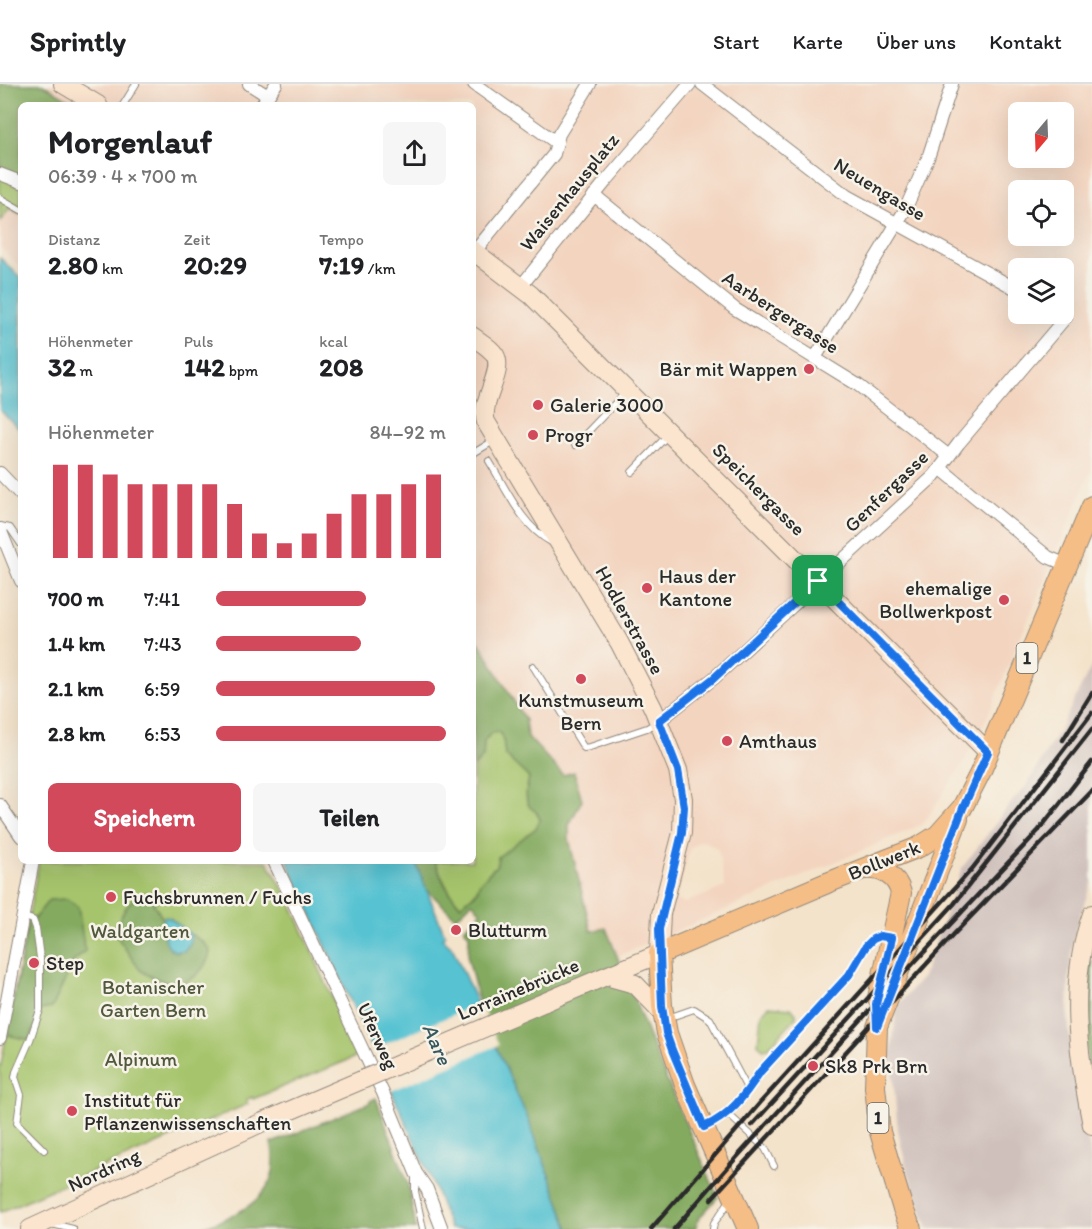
<!DOCTYPE html>
<html lang="de">
<meta charset="utf-8">
<style>
body{margin:0;font-family:Itim,sans-serif;background:#f6f6f6;color:#202124;height:100vh;display:flex;flex-direction:column;font-size:22px;white-space:nowrap}
*{box-sizing:border-box;margin:0}
p{font-size:20px;color:#757577}
.icon{flex:none;width:33px;height:33px;fill:none;stroke:currentColor;stroke-width:2;stroke-linecap:round;stroke-linejoin:round}
.map{position:relative;flex:1;overflow:hidden}
.panel{position:absolute;left:18px;top:18px;width:458px;height:762px;display:flex;flex-direction:column;background:#fff;border-radius:9px;box-shadow:0 6px 24px #0002}
.panel>*{flex:none}
.needle{width:39px;rotate:199deg}
.buttons{position:absolute;left:1008px;top:18px;display:grid;gap:12px}
.buttons a{display:grid;place-items:center;width:66px;height:66px;border-radius:9px;background:#fff;box-shadow:0 6px 24px #0002;font-size:30px}
.pin{position:absolute;display:grid;place-items:center;width:51px;height:51px;color:#fff;margin:-26px;border-radius:12px;box-shadow:0 3px 9px #0006}
.round{display:grid;place-items:center;flex:none;width:63px;height:63px;border-radius:9px;background:#f6f6f6}
.headline{display:flex;align-items:center;justify-content:space-between;height:102px;padding:0 30px}
h1{font-size:33px;font-weight:700;line-height:45px}
.stats{display:grid;grid-template-columns:repeat(3,1fr);gap:9px;height:102px;padding:6px 30px}
.stats div{display:grid;align-content:center}
.stats b{font-size:26px;font-weight:700}
.stats small{font-size:16px;font-weight:400}
.stats p{font-size:16px}
.chart{height:168px;padding:12px 30px}
.chart p{display:flex;justify-content:space-between}
.chart svg{width:100%;height:108px;margin-top:6px;stroke:#d1495b;stroke-width:6}
.action{display:flex;gap:12px;margin-top:auto;padding:12px 30px}
.action a{flex:1;height:69px;border-radius:9px;background:#d1495b;color:#fff;font-size:24px;font-weight:700;line-height:69px;text-align:center}
.action a+a{background:#f6f6f6;color:#202124}
ul{padding:0 30px;list-style:none;font-size:20px}
li{display:grid;grid-template-columns:96px 72px 1fr;align-items:center;height:45px}
li i{height:15px;border-radius:8px;background:#d1495b}
header{display:flex;align-items:center;gap:36px;box-sizing:border-box;height:84px;padding:0 30px;background:#fff;border-bottom:2px solid #e0e0e0}
header strong{font-size:28px}
nav{display:flex;gap:33px;margin-inline-start:auto;font-size:21px}
.map>svg:first-child{display:block}
</style>
<header>
<strong>Sprintly</strong>
<nav><a>Start</a><a>Karte</a><a>Über uns</a><a>Kontakt</a></nav>
</header>
<div class="map">
<svg width="1092" height="1145" viewBox="0 0 1092 1145">
<rect width="100%" height="100%" fill="#f7f3e8"/>
<filter id="ink" filterUnits="userSpaceOnUse"><feTurbulence type="fractalNoise" baseFrequency=".0167" numOctaves="2"/><feDisplacementMap in="SourceGraphic" scale="12" xChannelSelector="R" yChannelSelector="G"/><feConvolveMatrix kernelMatrix="1 2 1 2 8 2 1 2 1" color-interpolation-filters="sRGB"/></filter>
<filter id="wash" filterUnits="userSpaceOnUse"><feTurbulence type="fractalNoise" baseFrequency=".008" numOctaves="4" result="noise"/><feDisplacementMap in="SourceGraphic" scale="24" xChannelSelector="R" yChannelSelector="G"/><feGaussianBlur stdDeviation="1.35" result="paint"/><feColorMatrix in="noise" values="0 0 0 0 0 0 0 0 0 0 0 0 0 0 0 0 0 1.4 0 .05"/><feComposite in="paint" operator="in"/></filter>
<g filter="url(#wash)">
<rect width="100%" height="100%" fill="#f4e3cb"/>
<!-- built -->
<path fill="#f3d4bf" fill-rule="evenodd" d="M44,0H1092V383L988,631L963,679L923,740L618,872L606,844L592,847L580,805L569,755V741L582,716L573,688L563,691L527,652L525,636L473,548L472,21H78ZM1018,28H1064V74H1018ZM1018,106H1064V152H1018ZM1018,184H1064V230H1018ZM700,757L706,758L718,765L725,803L685,819L676,817L690,764Z
M10,124L21,130V183L0,163V137Z"/>
<!-- industrial -->
<path fill="#cfc0bb" d="M1092,581V798L1078,836L1072,864L1069,891L1068,933L1071,968L1092,1079V1145H928L906,1082L898,1046L891,971L897,922L923,893L962,784L1014,715L1025,704L1060,645Z"/>
<!-- green -->
<path fill="#a6c46c" stroke="#68784c" stroke-width="1.5" d="M0,91L21,99V130L10,124L0,137Z
M499,647L503,654L505,671L530,694L528,699L530,723L537,727L541,735L536,744C520,759 503,774 488,790C477,803 476,812 460,821C448,808 441,794 435,777H472L473,684L483,673L484,657L491,649Z
M39,777H267L288,813L358,972L253,1015L252,1013L246,1016L248,1020L0,1128V985Z
M769,922L791,924L796,930V933L768,964L763,965L758,960L761,930Z"/>
<!-- forest -->
<path fill="#84aa60" stroke="#586a46" stroke-width="1.5" d="M0,0H43L78,21H21V99L0,91Z
M473,548L525,636L527,652L563,691L574,688L582,716L569,741V755L591,847L606,844L659,978L718,1113L699,1134L695,1145H569L529,1037L483,934L468,875L469,851L464,844L481,828L472,818L456,834L424,803L415,777H435C441,794 447,808 460,821L477,808L479,800L497,781L498,773L536,744L540,735C537,728 536,728 531,724C523,718 527,702 529,694L505,671L503,654L499,648L491,649L484,657L483,673L473,684Z
M153,809L160,815L153,819L163,835V850L172,866L178,868L190,850L187,848C194,852 202,856 207,862C211,866 210,870 208,875C201,891 191,895 176,902L148,891L140,886L115,850L114,846C124,828 129,808 153,809Z
M67,815L78,823L85,867L74,877L52,924L40,926L30,956L7,951L29,834L33,836L49,816Z
M1092,877V1041L1080,883Z
M376,1014L408,1100L416,1145H197C227,1135 265,1122 273,1088C275,1079 272,1068 272,1059L370,1019V1017Z"/>
<!-- water -->
<path fill="#57c2d2" stroke="#41767e" stroke-width="1.5" d="M0,174L21,194V347L0,326Z
M287,777H415L445,851L442,854L452,863L529,1037L569,1145H450L431,1094Z
M165,833L170,834L190,850L191,858L184,867H174C163,860 163,848 163,835Z"/>
<!-- pier -->
<path fill="#f4e3cb" d="M480,919L499,961L389,1008L371,966Z"/>
</g>
<g filter="url(#ink)">
<g fill="none" stroke-linecap="round" stroke-linejoin="round">
<defs>
<path id="lane" d="M123,21L136,0
M0,114L21,126
M575,361L625,309
M472,370L495,356
M489,377C507,406 521,441 551,458
M632,388L667,352
M0,442L10,444L21,460
M533,582L584,664L590,663L647,644L656,639
M24,833L33,836L36,844L40,874V926L30,956L16,988L15,993L21,1011L17,1039L44,1066
M668,934L694,925L710,935L748,1006L728,1030L707,1042
M748,1006L760,988L849,891L866,862L873,855L880,852L888,853
M728,1030L765,1064L774,1082
M415,1092V1107L423,1145
M52,1140L73,1145
M713,1145L714,1139L731,1115"/>
<path id="street" d="M249,0L268,12
M474,0L557,59
M702,0L847,112L1018,206
M262,21L276,0
M0,90L21,98
M594,111L735,225L858,301L949,372
M475,167L554,70L559,50L590,0
M521,202L606,97L690,0
M815,274L905,126L928,74L952,0
M940,384L1048,473L1067,481
M0,389L21,411
M0,445L21,497
M659,637L714,594L934,392L959,359L1066,233L1060,230
M0,721L21,752
M274,777L383,1009L416,1089L427,1105L442,1145
M0,954L33,777"/>
<path id="secondary" d="M63,0L98,21
M472,166L531,211L988,668
M472,252C480,258 490,263 495,271C505,288 479,318 486,338L619,558L653,624L678,686L683,715L682,749L661,830L659,870L606,892
M1092,830C1067,900 1078,971 1092,1041
M606,892L635,900L663,929
M30,1145L263,1038"/>
<path id="primary" d="M864,785C882,783 897,792 901,809L878,914
M748,1145L685,1001L667,949L662,922L659,870L827,799L919,763L938,751L962,724L980,689L1092,422
M911,1145L902,1122L880,1048L875,1003L877,943L958,735"/>
</defs>
<!-- lane casing -->
<use href="#lane" stroke="#90877b" stroke-width="8"/>
<!-- street casing -->
<use href="#street" stroke="#90877b" stroke-width="14"/>
<!-- secondary casing -->
<use href="#secondary" stroke="#90877b" stroke-width="20"/>
<!-- primary casing -->
<use href="#primary" stroke="#90877b" stroke-width="22"/>
<!-- lane -->
<use href="#lane" stroke="#fff" stroke-width="6"/>
<!-- street -->
<use href="#street" stroke="#fff" stroke-width="12"/>
<!-- secondary -->
<use href="#secondary" stroke="#fbe5cf" stroke-width="18"/>
<!-- primary -->
<use href="#primary" stroke="#f6be87" stroke-width="20"/>
<!-- rail -->
<path stroke="#2b2b2b" stroke-width="4.5" d="M1063,656L1092,609
M752,1041L954,820L1092,645
M711,1115L955,849L1092,707
M651,1145L760,1019L972,785L1092,629
M674,1145L736,1074L878,917L1039,746L1092,678"/>
<defs>
<path id="secondary-bridge" d="M263,1038L606,892"/>
</defs>
<!-- secondary-bridge casing -->
<use href="#secondary-bridge" stroke="#90877b" stroke-width="20" stroke-linecap="butt"/>
<!-- secondary-bridge -->
<use href="#secondary-bridge" stroke="#fbe5cf" stroke-width="18"/>
</g>
</g>
<g fill="none" stroke-linecap="round" stroke-linejoin="round" filter="url(#ink)">
<defs>
<path id="route" d="M818,497L988,668L963,724L877,943L876,920L892,854L880,852L873,855L866,862L849,891L760,988C745,1011 730,1032 704,1043L672,966L666,949L662,922L659,845L682,749L684,723L678,686L659,637L714,594Z"/>
</defs>
<!-- route casing -->
<use href="#route" stroke="#fff" stroke-width="12"/>
<!-- route -->
<use href="#route" stroke="#1a73e8" stroke-width="8"/>
</g>
<!-- markers -->
<g fill="#d1495b" stroke="#f7f3e8" stroke-width="2">
<circle cx="809" cy="285" r="6"/>
<circle cx="538" cy="321" r="6"/>
<circle cx="533" cy="351" r="6"/>
<circle cx="647" cy="504" r="6"/>
<circle cx="1004" cy="516" r="6"/>
<circle cx="581" cy="595" r="6"/>
<circle cx="727" cy="657" r="6"/>
<circle cx="111" cy="813" r="6"/>
<circle cx="456" cy="846" r="6"/>
<circle cx="34" cy="879" r="6"/>
<circle cx="813" cy="982" r="6"/>
<circle cx="72" cy="1027" r="6"/>
</g>
<g text-anchor="middle" stroke-width="5" stroke-linejoin="round" paint-order="stroke">
<!-- shield labels -->
<g fill="#f7f3e8" stroke="#686764" stroke-width="1.5">
<rect x="1016.5" y="559" width="21" height="30" rx="4.5"/>
<rect x="867.5" y="1019" width="21" height="30" rx="4.5"/>
</g>
<g font-size="18" font-weight="bold" fill="#2b2b2b">
<text x="1027" y="580">1</text>
<text x="878" y="1040">1</text>
</g>
<!-- street labels -->
<g font-size="20" fill="#2b2b2b" stroke="#f7f3e8">
<text transform="translate(880 105) rotate(31)" y="7">Neuengasse</text>
<text transform="translate(569 108) rotate(-51)" y="7">Waisenhausplatz</text>
<text transform="translate(781 228) rotate(33)" y="7">Aarbergergasse</text>
<text transform="translate(759 405) rotate(45)" y="7">Speichergasse</text>
<text transform="translate(886 407) rotate(-44)" y="7">Genfergasse</text>
<text transform="translate(630 536) rotate(61)" y="7">Hodlerstrasse</text>
<text transform="translate(884 776) rotate(-22)" y="7">Bollwerk</text>
<text transform="translate(518 905) rotate(-23)" y="7">Lorrainebrücke</text>
<text transform="translate(378 952) rotate(65)" y="7">Uferweg</text>
<text transform="translate(104 1086) rotate(-25)" y="7">Nordring</text>
</g>
<!-- poi labels -->
<g font-size="20" fill="#2b2b2b" stroke="#f7f3e8" text-anchor="start">
<text x="797" y="292" text-anchor="end">Bär mit Wappen</text>
<text x="550" y="328">Galerie 3000</text>
<text x="545" y="358">Progr</text>
<text x="659" y="499">Haus der<tspan x="659" dy="23">Kantone</tspan></text>
<text x="992" y="511" text-anchor="end">ehemalige<tspan x="992" dy="23">Bollwerkpost</tspan></text>
<text x="581" y="623" text-anchor="middle">Kunstmuseum<tspan x="581" dy="23">Bern</tspan></text>
<text x="739" y="664">Amthaus</text>
<text x="123" y="820">Fuchsbrunnen / Fuchs</text>
<text x="468" y="853">Blutturm</text>
<text x="46" y="886">Step</text>
<text x="825" y="989">Sk8 Prk Brn</text>
<text x="84" y="1023">Institut für<tspan x="84" dy="23">Pflanzenwissenschaften</tspan></text>
</g>
<!-- park labels -->
<g font-size="20" fill="#50593e" stroke="#f7f3e8">
<text x="140" y="854">Waldgarten</text>
<text x="153" y="910">Botanischer<tspan x="153" dy="23">Garten Bern</tspan></text>
<text x="141" y="982">Alpinum</text>
</g>
<!-- water labels -->
<g font-size="21" font-style="italic" fill="#38585d" stroke="#f7f3e8">
<text transform="translate(437 960) rotate(66)" y="7">Aare</text>
</g>
</g>
</svg>
<div class="buttons">
<a><svg class="needle" viewBox="-14 -14 28 28"><path d="M0-13l5 13h-10z" fill="#e53935"/><path d="M0 13l5-13h-10z" fill="#757577"/></svg></a>
<a><svg class="icon" aria-label="locate" viewBox="0 0 24 24"><circle cx="12" cy="12" r="6"/><path d="M12 2v4M12 18v4M2 12h4M18 12h4"/></svg></a>
<a><svg class="icon" aria-label="layers" viewBox="0 0 24 24"><path d="M12 4l9 5-9 5-9-5zM3 14l9 5 9-5"/></svg></a>
</div>
<div class="pin" style="left:818px;top:497px;background:#1e9e55"><svg class="icon" aria-label="arrive" viewBox="0 0 24 24"><path d="M6 21V4h12l-3 4 3 4H6"/></svg></div>
<section class="panel">
<div class="headline"><div><h1>Morgenlauf</h1><p>06:39 · 4 × 700 m</p></div><a class="round"><svg class="icon" aria-label="share" viewBox="0 0 24 24"><path d="M12 15V3M7 8l5-5 5 5M5 13v7h14v-7"/></svg></a></div>
<div class="stats">
<div><p>Distanz</p><b>2.80<small> km</small></b></div>
<div><p>Zeit</p><b>20:29</b></div>
<div><p>Tempo</p><b>7:19<small> /km</small></b></div>
</div>
<div class="stats">
<div><p>Höhenmeter</p><b>32<small> m</small></b></div>
<div><p>Puls</p><b>142<small> bpm</small></b></div>
<div><p>kcal</p><b>208</b></div>
</div>
<div class="chart"><p><span>Höhenmeter</span>84–92 m</p>
<svg viewBox="0 0 160 44" preserveAspectRatio="none"><path d="M5 44V6M15 44V6M25 44V10M35 44V14M45 44V14M55 44V14M65 44V14M75 44V22M85 44V34M95 44V38M105 44V34M115 44V26M125 44V18M135 44V18M145 44V14M155 44V10"/></svg>
</div>
<ul>
<li><b>700 m</b>7:41<i style="width:65%"></i></li>
<li><b>1.4 km</b>7:43<i style="width:63%"></i></li>
<li><b>2.1 km</b>6:59<i style="width:95%"></i></li>
<li><b>2.8 km</b>6:53<i style="width:100%"></i></li>
</ul>
<div class="action"><a>Speichern</a><a>Teilen</a></div>
</section>
</div>
